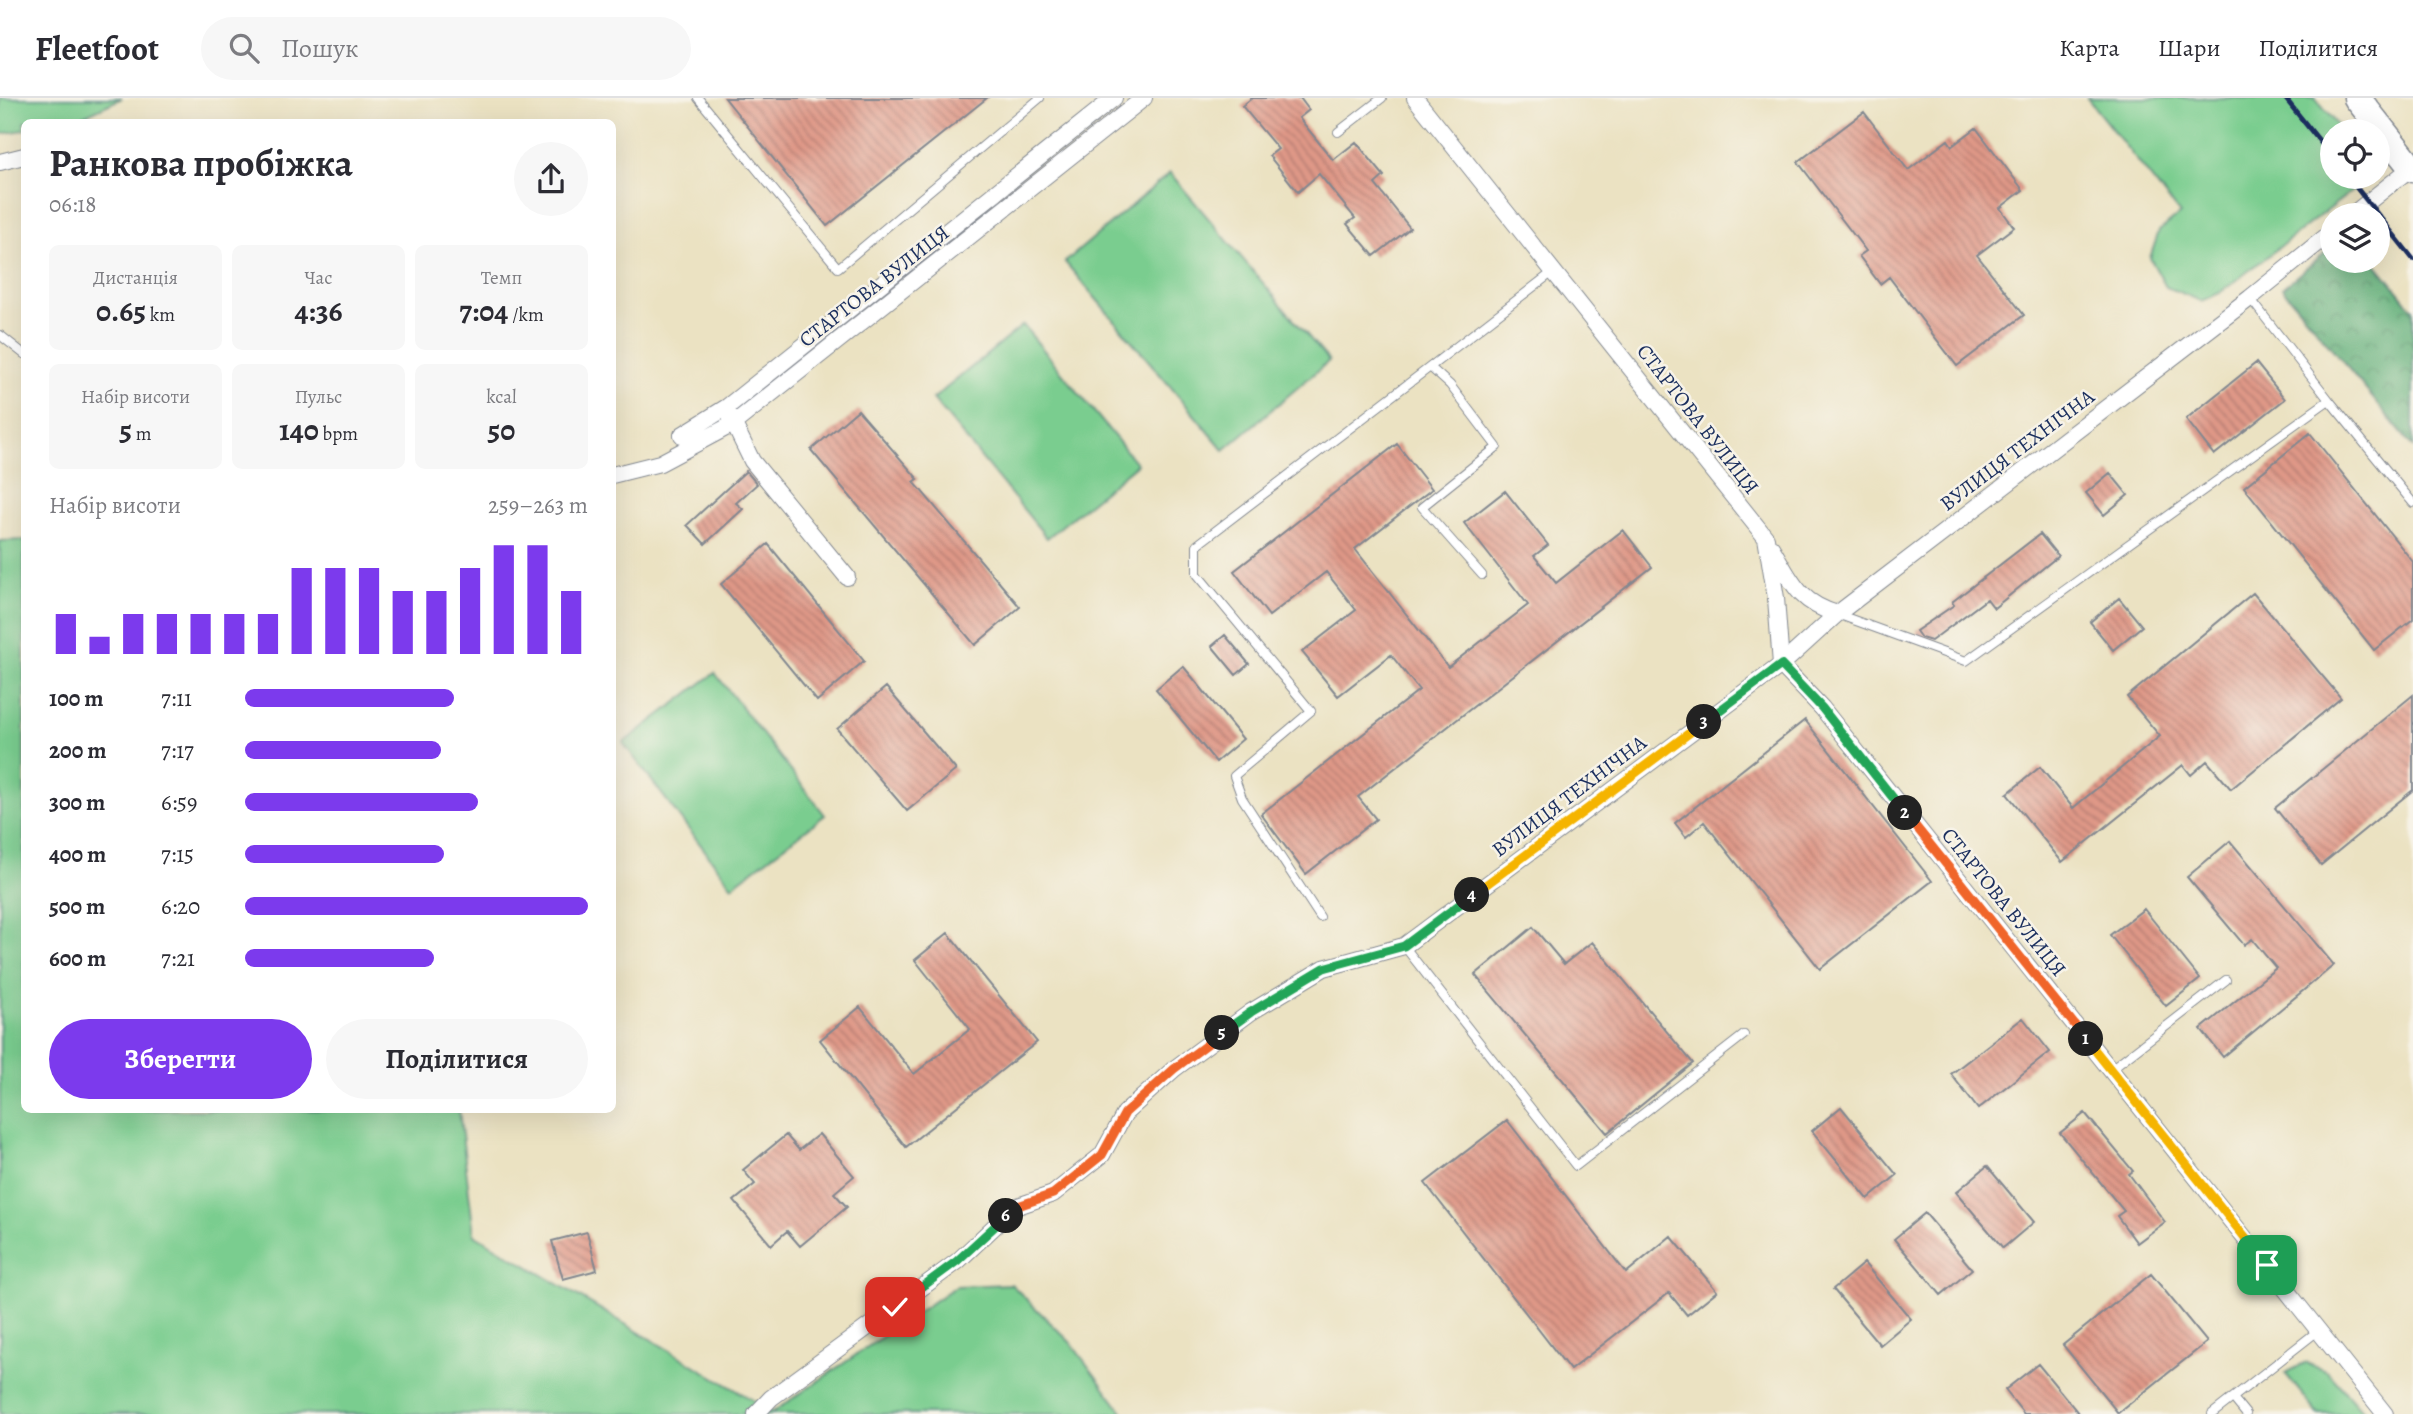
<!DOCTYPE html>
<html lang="uk">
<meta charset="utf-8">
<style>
body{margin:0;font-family:Alegreya,serif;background:#f7f7f7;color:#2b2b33;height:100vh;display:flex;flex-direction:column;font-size:26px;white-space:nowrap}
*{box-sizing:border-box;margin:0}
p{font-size:23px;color:#7c7c81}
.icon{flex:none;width:38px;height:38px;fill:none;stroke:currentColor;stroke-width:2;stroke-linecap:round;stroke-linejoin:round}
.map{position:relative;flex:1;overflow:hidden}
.sheet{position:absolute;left:21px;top:21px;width:595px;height:994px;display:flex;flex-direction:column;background:#fff;border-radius:10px;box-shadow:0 7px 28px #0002}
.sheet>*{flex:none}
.controls{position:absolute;left:2320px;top:21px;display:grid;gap:14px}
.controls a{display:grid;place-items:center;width:70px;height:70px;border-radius:50%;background:#fff;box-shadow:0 7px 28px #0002;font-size:35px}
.pin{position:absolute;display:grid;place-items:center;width:60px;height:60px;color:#fff;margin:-30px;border-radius:14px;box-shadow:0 4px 10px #0006}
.km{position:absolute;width:35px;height:35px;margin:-18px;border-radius:50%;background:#222;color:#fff;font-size:19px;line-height:35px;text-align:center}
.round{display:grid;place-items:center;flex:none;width:74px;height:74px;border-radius:37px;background:#f7f7f7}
.overview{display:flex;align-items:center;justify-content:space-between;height:119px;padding:0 28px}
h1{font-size:38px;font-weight:700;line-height:52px}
.stats{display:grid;grid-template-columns:repeat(3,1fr);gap:10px;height:119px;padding:7px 28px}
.stats div{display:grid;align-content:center;border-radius:10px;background:#f7f7f7;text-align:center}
.stats b{font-size:30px;font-weight:700}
.stats small{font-size:19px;font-weight:400}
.stats p{font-size:19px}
.chart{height:196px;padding:14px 28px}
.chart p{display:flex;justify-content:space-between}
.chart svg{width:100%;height:126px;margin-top:7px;stroke:#7c3aed;stroke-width:6}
.primary-button{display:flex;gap:14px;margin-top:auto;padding:14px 28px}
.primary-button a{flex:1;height:80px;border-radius:42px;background:#7c3aed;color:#fff;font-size:28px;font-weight:700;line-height:80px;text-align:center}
.primary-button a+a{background:#f7f7f7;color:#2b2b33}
ul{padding:0 28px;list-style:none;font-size:23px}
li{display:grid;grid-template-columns:112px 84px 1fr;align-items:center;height:52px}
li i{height:18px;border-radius:9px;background:#7c3aed}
header{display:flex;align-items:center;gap:42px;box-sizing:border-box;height:98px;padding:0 35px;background:#fff;border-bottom:2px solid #e1e1e2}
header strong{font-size:33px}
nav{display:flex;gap:38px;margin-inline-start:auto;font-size:24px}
.search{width:490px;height:63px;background:#f7f7f7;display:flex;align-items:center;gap:18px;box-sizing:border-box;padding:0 24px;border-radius:38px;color:#7c7c81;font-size:26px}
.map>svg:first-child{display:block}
</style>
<header>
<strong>Fleetfoot</strong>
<div class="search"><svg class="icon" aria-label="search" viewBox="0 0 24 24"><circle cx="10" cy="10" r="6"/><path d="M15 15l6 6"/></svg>Пошук</div>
<nav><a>Карта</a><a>Шари</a><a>Поділитися</a></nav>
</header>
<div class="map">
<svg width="2413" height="1316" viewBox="0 0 2413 1316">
<defs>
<pattern id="forest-crowns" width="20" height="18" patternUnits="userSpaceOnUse" patternTransform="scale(1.75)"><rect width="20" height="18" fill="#63b07a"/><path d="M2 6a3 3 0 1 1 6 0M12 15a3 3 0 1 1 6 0" fill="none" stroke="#519067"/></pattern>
<pattern id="building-back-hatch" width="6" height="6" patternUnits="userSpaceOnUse" patternTransform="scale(1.75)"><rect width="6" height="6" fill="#df9887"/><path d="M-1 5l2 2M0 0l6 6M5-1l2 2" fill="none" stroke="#b47c72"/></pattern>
</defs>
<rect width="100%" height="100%" fill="#f7f3e8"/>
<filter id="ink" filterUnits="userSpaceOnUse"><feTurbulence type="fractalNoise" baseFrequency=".0143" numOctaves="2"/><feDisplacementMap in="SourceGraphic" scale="14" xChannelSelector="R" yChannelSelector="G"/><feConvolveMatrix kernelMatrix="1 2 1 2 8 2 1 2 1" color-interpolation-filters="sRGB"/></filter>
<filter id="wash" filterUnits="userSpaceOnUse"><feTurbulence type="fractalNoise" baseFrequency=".00686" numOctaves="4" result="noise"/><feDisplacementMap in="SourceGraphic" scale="28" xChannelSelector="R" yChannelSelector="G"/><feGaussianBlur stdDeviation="1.57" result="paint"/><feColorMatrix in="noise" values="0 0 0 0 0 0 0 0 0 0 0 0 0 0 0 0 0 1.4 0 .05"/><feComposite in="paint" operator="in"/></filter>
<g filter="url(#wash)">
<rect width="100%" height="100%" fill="#ebe2c2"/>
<!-- grass -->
<path fill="#7acd8f" stroke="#4a7e76" stroke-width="2" d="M0,0H122L73,23L24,24V32L0,36Z
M2087,0H2315L2342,33H2333V79H2370L2220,195L2201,203L2166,189L2150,160L2159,133L2180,116Z
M1170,75L1329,263L1224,352L1065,164Z
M1023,227L1137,366L1047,440L933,301Z
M24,442V1012H459L474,1136L773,1314L956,1188L1011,1186L1070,1244L1124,1316H0V443Z
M715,575L825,717L732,788L623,645Z
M2306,1265L2328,1274L2365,1316H2318L2285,1275Z"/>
<!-- forest -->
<path fill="url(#forest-crowns)" stroke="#3f706c" stroke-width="2" d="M2333,148V163H2374L2413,211V349L2282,190Z"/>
<g id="blocks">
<!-- building -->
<path fill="url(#building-back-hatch)" d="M725,0H987L827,128Z
M1252,0H1300L1309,12L1299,20L1333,62L1356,44L1384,78L1375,86L1410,130L1374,158L1347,126L1355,120L1319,76L1298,94L1269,58L1278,51L1242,8Z
M1864,14L1908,72L1948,42L1952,48L1976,30L2023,92L2000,110L2014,129L1977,157L2024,217L1957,268L1889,179L1880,186L1859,158L1866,153L1798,64Z
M2256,265L2285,301L2214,357L2186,321Z
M858,312L918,381L914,384L1020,509L975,547L811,352Z
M2310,335L2413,464V521L2374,552L2244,389Z
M1397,346L1432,391L1355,451L1448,569L1528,507L1464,425L1505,393L1548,447L1534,458L1556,485L1623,432L1652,469L1358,699L1376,721L1306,776L1261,716L1419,592L1391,557L1338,598L1302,554L1356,512L1326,474L1269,518L1234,473Z
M746,373L757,386L736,405L743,411L705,446L687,427Z
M2110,375L2128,397L2104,417L2086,395Z
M2040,436L2058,458L1994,510L1987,501L1931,543L1921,540L1916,533L1954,507L1952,504Z
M768,446L864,563L817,603L721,486Z
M2253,495L2341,600L2231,691L2207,663L2191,677L2183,667L2062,764L2007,696L2040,669L2073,710L2160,638L2127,599Z
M2119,500L2142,528L2113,552L2090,524Z
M1225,537L1249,566L1236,577L1212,548Z
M1183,568L1243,641L1216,664L1156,591Z
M886,589L956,672L907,713L837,631Z
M2413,597V692L2321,767L2275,710Z
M1805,622L1932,783L1820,871L1704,724L1686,739L1675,725Z
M2230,743L2334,867L2223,959L2201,931L2276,870L2252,841L2244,847L2187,779Z
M2144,811L2200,881L2166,908L2110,837Z
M1533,829L1564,866L1592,844L1693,965L1607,1035L1475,877Z
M948,835L1037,944L906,1049L820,942L860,909L914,976L970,931L915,862Z
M2023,920L2050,954L1978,1011L1951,976Z
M1841,1009L1897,1077L1868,1101L1812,1033Z
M2085,1015L2133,1073L2129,1076L2165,1124L2137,1145L2117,1118L2124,1113L2060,1035Z
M1507,1022L1626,1175L1671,1138L1717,1193L1687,1217L1669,1195L1570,1272L1425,1085Z
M819,1036L854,1078L834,1095L847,1109L800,1148L787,1133L771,1147L734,1103L755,1086L743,1072L786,1037L799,1052Z
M1987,1068L2034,1124L2003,1150L1956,1094Z
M1925,1115L1972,1171L1941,1197L1894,1141Z
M587,1134L597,1172L563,1181L552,1143Z
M1864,1165L1911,1221L1880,1247L1833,1191Z
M2151,1176L2207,1244L2118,1315L2063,1247Z
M2038,1266L2079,1316H2024L2005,1292Z"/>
</g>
</g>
<g filter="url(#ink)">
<use href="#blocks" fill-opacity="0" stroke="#838890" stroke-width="2"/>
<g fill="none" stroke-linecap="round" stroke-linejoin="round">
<defs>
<path id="service" d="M698,0L838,170L1040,0
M1338,34L1382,0
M0,237L24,256
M2329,302L2413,405
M1482,477L1422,409L1497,349L1450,287L1430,269L1554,173
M1837,516L1966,563L2329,302L2250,200
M1320,819L1242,700L1234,678L1311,613L1197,476V447L1430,269
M1404,848L1576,1068L1744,937
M2111,971L2226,882
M2233,1300L2246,1316
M2212,1316L2319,1232"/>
<path id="minor" d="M1415,0L1766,440L1776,500L1781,567L1822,610L2385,1316
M0,64L24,58
M2352,117L2412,69
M730,318L752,363L847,479
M682,337L727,309L1114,0
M612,377L660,365L733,326L1144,0
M1771,449C1791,482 1797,504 1837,516
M756,1316L771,1300L958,1163L1015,1109L1053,1096L1102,1057L1125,1015L1174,971L1251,914L1324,870L1404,848L1781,567L1837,516L2250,200L2333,133"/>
<path id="primary" d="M2357,0L2413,71"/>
</defs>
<!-- service casing -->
<use href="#service" stroke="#838890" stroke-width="10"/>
<!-- minor casing -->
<use href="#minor" stroke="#838890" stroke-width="18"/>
<!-- primary casing -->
<use href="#primary" stroke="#838890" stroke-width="29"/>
<!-- service -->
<use href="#service" stroke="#fff" stroke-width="8"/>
<!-- minor -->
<use href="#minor" stroke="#fff" stroke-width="16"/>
<!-- primary -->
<use href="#primary" stroke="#fff" stroke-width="26"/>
<!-- rail -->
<path stroke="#1b2f5e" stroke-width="5" d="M2285,0L2333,60
M2348,79L2413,161"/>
</g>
</g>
<g fill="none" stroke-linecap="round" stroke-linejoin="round" filter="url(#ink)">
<defs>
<path id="split-1" d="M2086,941L2267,1167"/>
<path id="split-2" d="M1905,715L2086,941"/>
<path id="split-3" d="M1704,624L1781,567L1822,610L1905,715"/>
<path id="split-4" d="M1472,797L1704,624"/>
<path id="split-5" d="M1222,935L1251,914L1324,870L1404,848L1472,797"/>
<path id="split-6" d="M1006,1118L1015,1109L1053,1096L1102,1057L1125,1015L1174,971L1222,935"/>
<path id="split-7" d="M895,1209L957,1163L1006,1118"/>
</defs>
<!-- split-1 casing -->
<use href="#split-1" stroke="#fff" stroke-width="14"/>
<!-- split-2 casing -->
<use href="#split-2" stroke="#fff" stroke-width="14"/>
<!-- split-3 casing -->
<use href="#split-3" stroke="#fff" stroke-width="14"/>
<!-- split-4 casing -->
<use href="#split-4" stroke="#fff" stroke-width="14"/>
<!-- split-5 casing -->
<use href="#split-5" stroke="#fff" stroke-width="14"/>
<!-- split-6 casing -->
<use href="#split-6" stroke="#fff" stroke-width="14"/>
<!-- split-7 casing -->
<use href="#split-7" stroke="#fff" stroke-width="14"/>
<!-- split-1 -->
<use href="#split-1" stroke="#f5b400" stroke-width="9"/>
<!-- split-2 -->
<use href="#split-2" stroke="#f0652b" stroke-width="9"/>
<!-- split-3 -->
<use href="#split-3" stroke="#22a559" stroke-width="9"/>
<!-- split-4 -->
<use href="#split-4" stroke="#f5b400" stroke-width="9"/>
<!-- split-5 -->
<use href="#split-5" stroke="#22a559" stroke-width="9"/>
<!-- split-6 -->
<use href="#split-6" stroke="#f0652b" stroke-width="9"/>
<!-- split-7 -->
<use href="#split-7" stroke="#22a559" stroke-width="9"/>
</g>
<g text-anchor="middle" stroke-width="5" stroke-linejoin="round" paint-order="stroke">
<!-- street labels -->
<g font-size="21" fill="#1b2f5e" stroke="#f7f3e8">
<text transform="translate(874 188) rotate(-38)" y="7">СТАРТОВА ВУЛИЦЯ</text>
<text transform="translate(1698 321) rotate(52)" y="7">СТАРТОВА ВУЛИЦЯ</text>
<text transform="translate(2017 352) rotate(-37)" y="7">ВУЛИЦЯ ТЕХНІЧНА</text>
<text transform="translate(1569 698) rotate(-37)" y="7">ВУЛИЦЯ ТЕХНІЧНА</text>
<text transform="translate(2004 804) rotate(51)" y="7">СТАРТОВА ВУЛИЦЯ</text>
</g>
</g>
</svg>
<div class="controls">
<a><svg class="icon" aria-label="locate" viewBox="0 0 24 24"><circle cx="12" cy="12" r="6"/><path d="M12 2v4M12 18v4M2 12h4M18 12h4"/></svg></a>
<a><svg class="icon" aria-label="layers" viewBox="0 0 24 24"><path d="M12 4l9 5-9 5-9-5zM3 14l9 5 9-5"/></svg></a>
</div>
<div class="pin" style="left:2267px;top:1167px;background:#1e9e55"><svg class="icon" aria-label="arrive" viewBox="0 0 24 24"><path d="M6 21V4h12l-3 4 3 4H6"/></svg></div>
<div class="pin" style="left:895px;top:1209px;background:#d93025"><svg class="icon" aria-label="check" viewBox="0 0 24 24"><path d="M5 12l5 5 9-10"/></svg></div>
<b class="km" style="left:2086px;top:941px">1</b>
<b class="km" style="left:1905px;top:715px">2</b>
<b class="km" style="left:1704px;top:624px">3</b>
<b class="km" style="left:1472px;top:797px">4</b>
<b class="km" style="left:1222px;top:935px">5</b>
<b class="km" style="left:1006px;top:1118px">6</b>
<section class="sheet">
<div class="overview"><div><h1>Ранкова пробіжка</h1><p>06:18</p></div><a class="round"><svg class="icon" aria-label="share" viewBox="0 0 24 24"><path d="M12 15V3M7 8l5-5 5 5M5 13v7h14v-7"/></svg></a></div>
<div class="stats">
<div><p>Дистанція</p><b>0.65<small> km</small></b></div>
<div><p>Час</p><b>4:36</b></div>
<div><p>Темп</p><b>7:04<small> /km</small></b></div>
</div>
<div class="stats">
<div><p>Набір висоти</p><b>5<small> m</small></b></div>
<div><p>Пульс</p><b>140<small> bpm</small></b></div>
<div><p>kcal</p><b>50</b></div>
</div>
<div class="chart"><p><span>Набір висоти</span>259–263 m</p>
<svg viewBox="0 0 160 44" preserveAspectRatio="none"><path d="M5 44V30M15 44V38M25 44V30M35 44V30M45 44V30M55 44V30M65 44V30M75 44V14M85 44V14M95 44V14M105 44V22M115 44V22M125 44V14M135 44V6M145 44V6M155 44V22"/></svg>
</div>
<ul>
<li><b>100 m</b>7:11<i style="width:61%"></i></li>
<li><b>200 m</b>7:17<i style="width:57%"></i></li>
<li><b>300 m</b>6:59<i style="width:68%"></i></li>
<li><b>400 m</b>7:15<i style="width:58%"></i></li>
<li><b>500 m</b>6:20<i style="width:100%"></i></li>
<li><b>600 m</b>7:21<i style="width:55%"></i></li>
</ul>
<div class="primary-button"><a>Зберегти</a><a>Поділитися</a></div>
</section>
</div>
